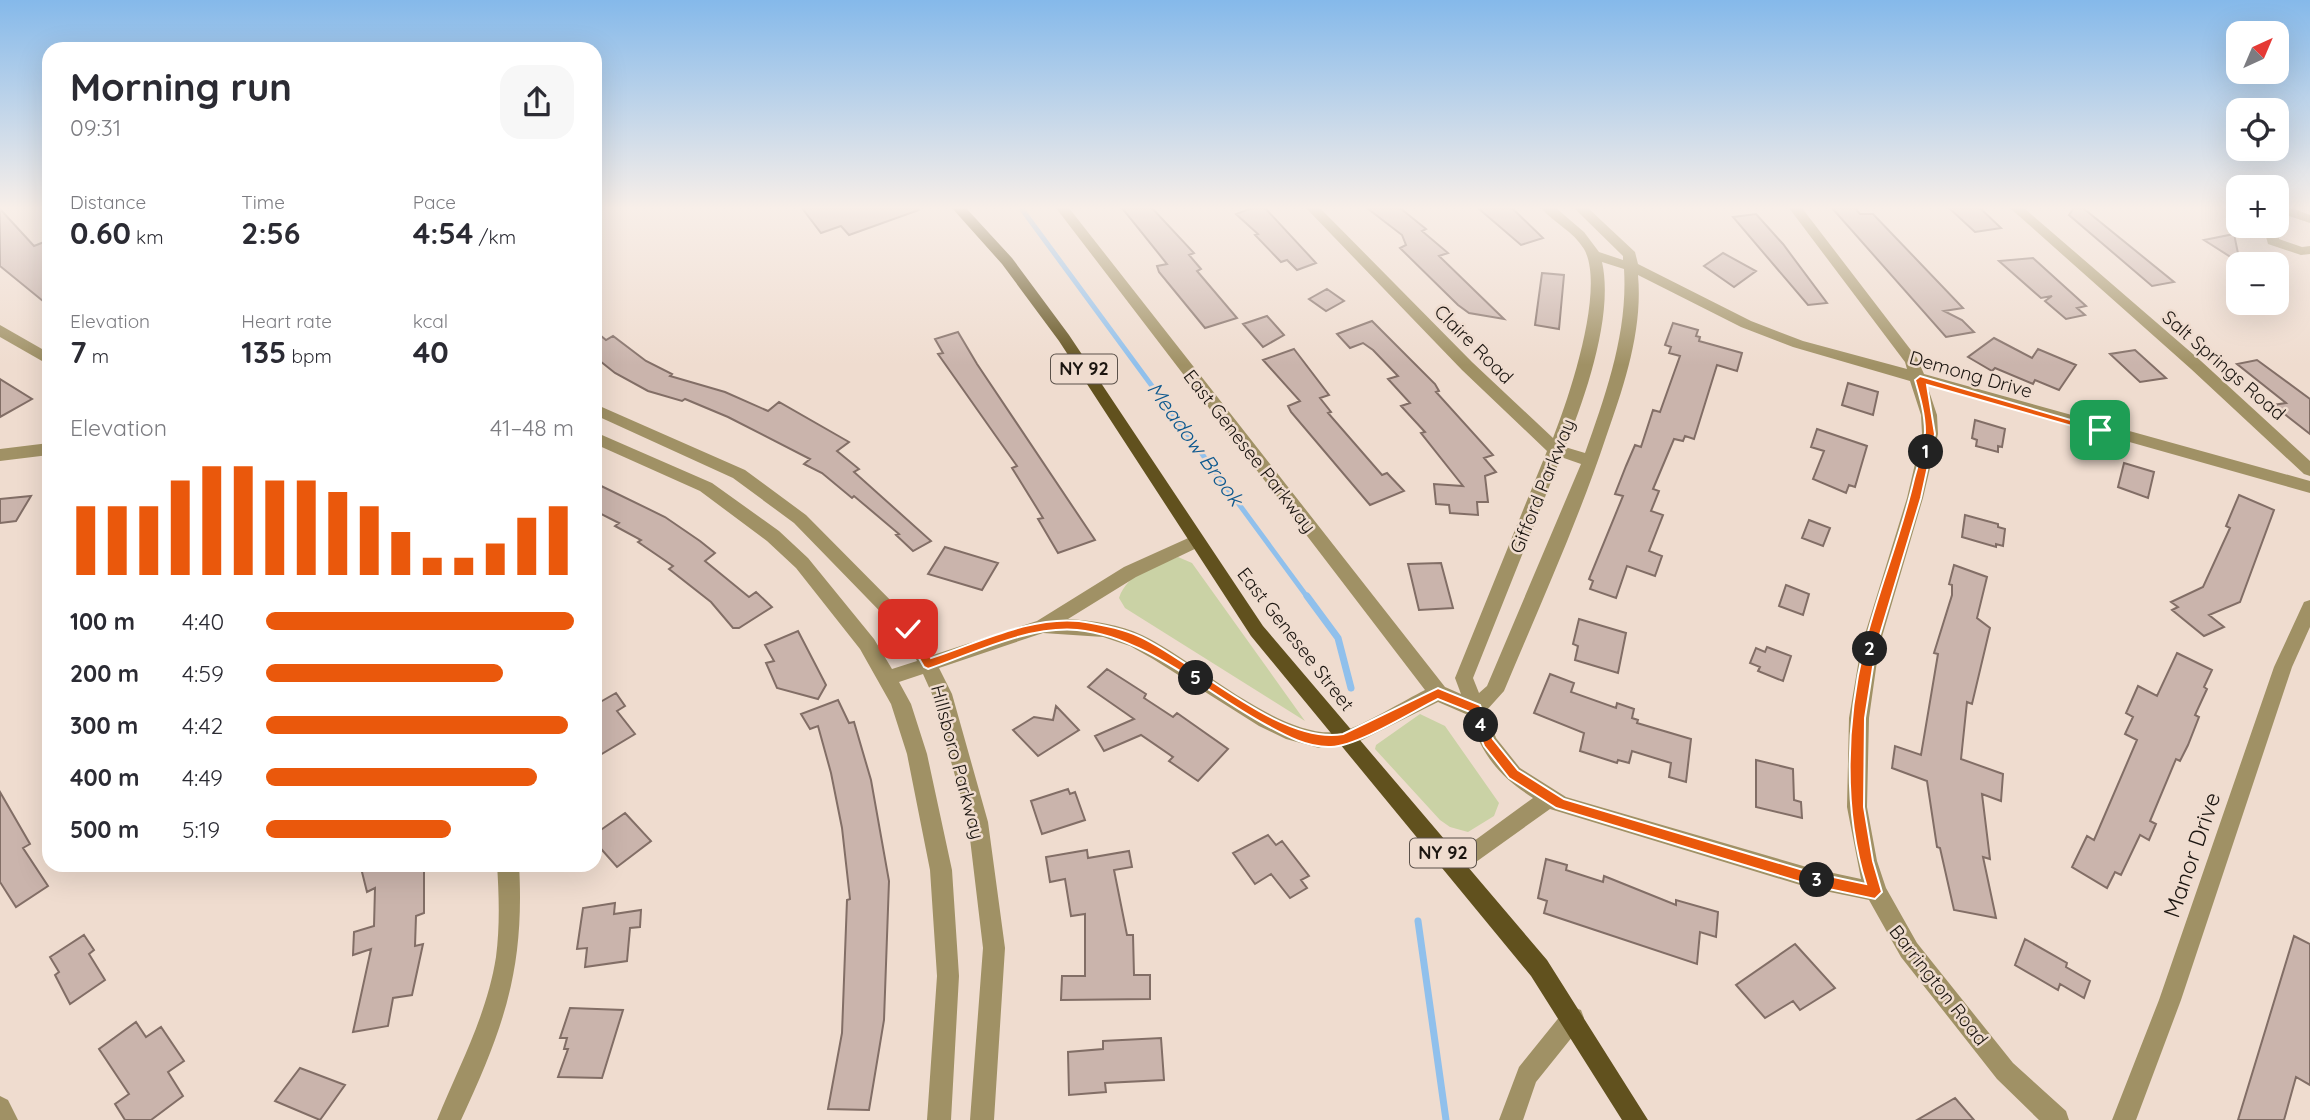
<!DOCTYPE html>
<meta charset="utf-8">
<style>
body{margin:0;font-family:Quicksand,sans-serif;background:#f7f7f7;color:#2b2b33;height:100vh;display:flex;flex-direction:column;font-size:26px;white-space:nowrap}
*{box-sizing:border-box;margin:0}
p{font-size:23px;color:#7c7c81}
.icon{flex:none;width:38px;height:38px;fill:none;stroke:currentColor;stroke-width:2;stroke-linecap:round;stroke-linejoin:round}
.map{position:relative;flex:1;overflow:hidden}
.details{position:absolute;left:42px;top:42px;width:560px;height:830px;display:flex;flex-direction:column;background:#fff;border-radius:21px;box-shadow:0 7px 28px #0002}
.details>*{flex:none}
.needle{width:46px;rotate:44deg}
.controls{position:absolute;left:2226px;top:21px;display:grid;gap:14px}
.controls a{display:grid;place-items:center;width:63px;height:63px;border-radius:14px;background:#fff;box-shadow:0 7px 28px #0002;font-size:35px}
.pin{position:absolute;display:grid;place-items:center;width:60px;height:60px;color:#fff;margin:-30px;border-radius:14px;box-shadow:0 4px 10px #0006}
.km{position:absolute;width:35px;height:35px;margin:-18px;border-radius:50%;background:#222;color:#fff;font-size:19px;line-height:35px;text-align:center}
.round{display:grid;place-items:center;flex:none;width:74px;height:74px;border-radius:21px;background:#f7f7f7}
.head{display:flex;align-items:center;justify-content:space-between;height:119px;padding:0 28px}
h1{font-size:38px;font-weight:700;line-height:52px}
.stats{display:grid;grid-template-columns:repeat(3,1fr);gap:10px;height:119px;padding:7px 28px}
.stats div{display:grid;align-content:center}
.stats b{font-size:30px;font-weight:700}
.stats small{font-size:19px;font-weight:400}
.stats p{font-size:19px}
.chart{height:196px;padding:14px 28px}
.chart p{display:flex;justify-content:space-between}
.chart svg{width:100%;height:126px;margin-top:7px;stroke:#ea580c;stroke-width:6}
ul{padding:0 28px;list-style:none;font-size:23px}
li{display:grid;grid-template-columns:112px 84px 1fr;align-items:center;height:52px}
li i{height:18px;border-radius:9px;background:#ea580c}
.map>svg:first-child{display:block}
</style>
<div class="map">
<svg width="2310" height="1120" viewBox="0 0 2310 1120">
<rect width="100%" height="100%" fill="#efdccf"/>
<!-- green -->
<path fill="#cad2a5" d="M1178,557L1192,563L1305,721L1125,608L1119,598C1128,572 1154,567 1178,557Z
M1420,714L1445,726L1499,803L1494,816L1468,832L1450,827L1440,820L1375,749L1376,745Z"/>
<g fill="none" stroke-linecap="round" stroke-linejoin="round">
<!-- stream-far1 -->
<path stroke="#90c0ec" stroke-width="5" d="M1021,208L1308,598"/>
<!-- stream -->
<path stroke="#90c0ec" stroke-width="7" d="M1307,596L1338,638L1351,688
M1418,921L1446,1120"/>
</g>
<!-- building -->
<path fill="#cab4ac" stroke="#826e66" stroke-width="2" d="M802,208H918L919,210L849,235L841,226L821,233Z
M1122,208H1152L1194,253L1189,255L1201,269L1197,271L1237,318L1205,328L1159,272L1157,266L1167,264Z
M1252,208H1265L1316,263L1297,270L1287,260L1281,262L1255,235L1258,234L1236,214Z
M1367,208H1400L1426,229L1422,231L1448,253L1439,256L1504,319L1469,313L1458,305L1400,248L1406,245L1402,235Z
M1478,208H1512L1543,238L1521,245Z
M1832,208H1855L1860,214H1873L1963,308L1944,311L1962,320L1974,332L1946,337Z
M1949,208H1980L2001,228L1975,232Z
M2074,208H2083L2174,282L2152,286L2069,215Z
M0,209L34,246L49,240V306L0,266Z
M1756,214L1783,244L1827,303L1808,305L1733,217Z
M2234,234L2240,263L2204,240Z
M1723,253L1756,271L1734,287L1704,266Z
M2033,258L2086,306L2077,308L2085,315L2066,319L2045,301L2052,296L2041,298L1999,261Z
M1542,273L1564,275L1559,329L1535,325Z
M1327,289L1344,301L1326,311L1309,299Z
M1267,316L1284,335L1263,347L1243,324Z
M1372,321L1435,384L1439,391L1436,392L1493,455L1484,458L1496,472L1485,476L1488,502H1477L1478,515L1450,513L1449,505L1436,504L1434,484L1463,486L1421,433L1425,432L1401,406L1410,403L1388,379L1398,376L1373,350L1363,343L1350,348L1337,334Z
M1673,323L1698,330L1696,336L1700,337L1699,341L1742,353L1737,371L1717,365L1694,439L1685,436L1683,441L1674,439L1653,489L1659,491L1651,511L1663,515L1649,551L1662,556L1655,576L1627,566L1616,598L1590,589L1593,581L1589,579L1623,496L1615,494L1626,466L1635,445L1641,447L1653,410L1660,412L1680,356L1669,353L1671,347L1665,345Z
M595,331L606,340L613,336L646,361L672,374L670,376L725,392L768,411L779,402L849,442L837,451L859,469L854,472L931,541L913,551L896,535L899,534L854,496L852,498L822,473L804,464L810,459L728,417L685,399L682,401L648,391L615,373L595,357Z
M958,332L977,364L1095,540L1058,553L1038,519L1043,518L1012,468L1017,466L938,354L943,353L935,339Z
M1994,338L2032,358L2038,349L2076,365L2059,390L2035,380L2033,384L1995,368L1992,371L1968,357Z
M1294,349L1329,395L1320,398L1331,412L1328,413L1382,475L1387,473L1404,491L1370,505L1291,412L1288,406L1300,401L1263,360Z
M2135,350L2166,378L2140,382L2110,354Z
M2257,360L2310,399V434L2273,405L2286,403L2237,364Z
M0,379L32,399L0,417Z
M1848,383L1878,392L1873,415L1842,405Z
M1975,420L2005,429L2002,447L1998,446V452L1976,446L1977,440L1972,438Z
M1817,429L1867,446L1855,487L1849,485L1846,493L1813,479L1824,451L1811,447Z
M2124,463L2154,472L2148,498L2118,487Z
M595,483L665,517L700,541L715,553L705,561L749,597L756,592L772,607L739,628H733L711,602L669,569L673,566L638,542L641,540L615,526L619,523L595,511Z
M2239,495L2274,510L2240,602L2209,615L2224,627L2204,636L2172,610L2178,607L2171,602L2203,587L2230,528L2226,526Z
M31,496L16,521L0,523V499Z
M1965,515L1998,524V527L2005,529L2003,546L1996,544V547L1962,537Z
M1809,520L1830,528L1823,546L1802,538Z
M945,547L998,563L982,590L928,574Z
M1441,563L1453,608L1419,610L1408,564Z
M1954,565L1987,577L1977,618L1990,628L1972,704L1967,702L1961,759L2003,774L2001,801L1982,794L1990,859L1983,857L1996,918L1954,910L1940,848L1937,847L1927,781L1892,768L1895,746L1921,755L1938,654L1934,653L1952,595V585L1949,584Z
M1786,585L1809,594L1803,615L1779,606Z
M1579,619L1626,633L1618,673L1575,660L1578,646L1573,644Z
M798,631L826,685L818,699L777,688L766,663L774,661L765,645Z
M1767,647L1791,656L1783,681L1758,671L1760,667L1750,663L1756,648L1765,652Z
M2177,653L2212,670L2204,687L2207,689L2195,715L2199,717L2188,745L2180,761L2176,759L2150,821L2156,824L2149,840L2140,835L2121,875L2115,872L2107,888L2072,867L2087,836L2094,840L2137,740L2125,734L2133,717L2126,713L2138,686L2157,696Z
M1107,669L1146,694L1144,698L1173,717L1177,713L1228,749L1198,781L1169,761L1173,757L1141,735L1104,751L1095,736L1134,719L1088,687Z
M1550,674L1574,683L1571,692L1616,708L1617,703L1634,709L1632,718L1638,720L1637,723L1691,739L1686,782L1669,777L1671,763L1632,751L1629,763L1618,760L1617,763L1580,751L1584,733L1534,713Z
M616,693L625,706L617,711L635,734L595,758V705Z
M838,700L849,723L854,722L871,780L889,881L884,1020L869,1110L828,1109L842,1033L847,900L850,899L842,828L831,773L818,726L810,729L801,714Z
M1056,706L1079,730L1038,756L1013,730L1034,717L1053,720Z
M1756,760L1793,769L1794,800L1801,802L1802,818L1756,807Z
M1068,789L1070,794L1075,792L1085,820L1042,834L1031,801Z
M0,792L30,844L23,848L48,886L16,907L0,882Z
M625,813L651,841L617,867L595,842V834Z
M1268,835L1276,845L1282,841L1309,876L1301,880L1307,888L1290,898L1271,874L1255,884L1233,853Z
M1087,850L1088,858L1129,851L1132,867L1114,870L1127,935H1133L1134,975H1150V999L1061,1000L1062,976H1085V914L1071,916L1065,879L1050,882L1046,857Z
M1546,859L1567,865L1566,870L1603,882L1604,876L1676,905V900L1718,912L1716,937L1700,932L1697,964L1544,913L1547,901L1538,898Z
M360,864H424V913L416,916L415,946L423,944L412,995L393,998L388,1026L353,1032L371,949L353,955L354,932L374,926L375,888L367,892Z
M615,903L614,914L641,910L640,927L630,928L627,961L585,967L587,948L577,949L583,908Z
M84,935L94,950L89,954L105,980L70,1004L55,975L59,972L50,957Z
M2294,936L2310,944V1085L2296,1077L2284,1120H2238Z
M2025,939L2067,963L2066,967L2090,981L2084,998L2060,984L2058,990L2015,965Z
M1795,944L1835,988L1800,1010L1793,1001L1765,1018L1736,985Z
M570,1008L623,1010L602,1078L558,1077L568,1049H564L567,1038H560Z
M136,1022L146,1037L161,1027L184,1061L168,1072L183,1096L151,1120H125L115,1104L129,1094L99,1049Z
M1161,1038L1164,1080L1105,1083L1106,1092L1069,1095L1068,1052L1103,1049V1041Z
M300,1068L345,1085L320,1120L275,1101Z
M1955,1098L1974,1120H1917Z"/>
<g fill="none" stroke-linecap="round" stroke-linejoin="round">
<!-- street -->
<path fill="#a09165" fill-rule="evenodd" d="M1056,208H1069L1445,687L1461,694L1455,678L1547,451L1462,370L1306,208H1320L1472,362L1553,438C1569,398 1606,288 1584,249C1573,231 1554,223 1541,208H1556L1584,232L1599,252L1623,260V256L1574,208H1588L1635,252L1638,264L1751,321L1803,341L1907,369L1905,362L1789,208H1802L1917,358L1924,374L2310,481V493L1927,385L1937,415L1938,434L1923,498L1879,647L1869,718L1867,807L1877,861L1886,888L1917,943L2013,1063L2066,1111L2069,1120H2039L1997,1079L1901,957L1869,900L1810,888L1550,809L1455,877L1448,874L1444,867L1448,860L1533,798C1497,775 1483,755 1468,715L1438,702L1352,745L1319,748L1286,739L1259,726L1153,659L1130,646L1103,637L1043,633L939,668L952,694L988,822L1005,948L994,1120H970L983,948L968,822L932,694L923,674L899,682L911,704L927,754L952,870L959,976L951,1120H927L937,976L930,870L907,754L891,704L860,649L796,568L767,541L700,491L595,444V432L712,483L779,531L808,558L874,639L892,669L917,661L902,634L794,523L733,478L595,415V404L745,470L806,515L914,624L933,655L1037,621L1124,567L1195,535L1201,536L1204,541L1201,546L1136,577L1068,619C1094,621 1119,624 1142,635C1194,659 1284,744 1343,731C1362,726 1405,700 1425,690ZM1602,262L1624,269C1628,332 1606,394 1585,453L1565,447C1585,398 1614,315 1602,262ZM1638,275L1741,327L1793,347L1910,381L1921,415L1922,434L1907,498L1861,647L1849,718L1847,807L1861,879L1810,868L1566,797L1520,768L1496,738L1486,711L1504,691C1539,607 1577,524 1606,437C1624,386 1643,330 1638,275ZM1561,457L1581,464L1487,686L1479,693L1473,678Z
M2010,208H2024L2201,361L2310,461V476L2304,474L2191,369Z
M2277,208H2292L2310,215V223L2277,212Z
M2263,226H2277L2279,239L2302,247L2310,246V254L2301,255L2268,244Z
M0,325L49,353V365L0,337Z
M49,443V455L0,461V449Z
M2310,600V627L2292,667L2181,1000L2136,1120H2112L2159,1000L2274,667L2304,602Z
M497,864H519C525,969 504,1027 461,1120H437C459,1066 487,1015 496,957C500,926 499,895 497,864Z
M1573,1007L1581,1010L1584,1018L1581,1026L1536,1082L1523,1120H1499L1519,1067L1565,1010Z
M0,1096L8,1100L18,1120H0Z"/>
<!-- primary -->
<path fill="#61511e" fill-rule="evenodd" d="M952,208H966L1012,258L1069,335L1263,626L1547,960L1648,1120H1622L1531,976L1251,636L1059,341L1002,264Z"/>
</g>
<!-- sky -->
<linearGradient id="sky" x2="0" y2="1"><stop stop-color="#85b9ea"/><stop offset="0.57" stop-color="#f8efe9"/><stop offset="1" stop-color="#f8efe9" stop-opacity="0"/></linearGradient>
<rect width="2310" height="365" fill="url(#sky)"/>
<!-- route -->
<path fill="#ea580c" stroke="#fff" stroke-width="2" d="M1920,376L2105,430L2100,434L1927,385L1935,434L1921,498L1876,648L1865,718L1864,807L1873,861L1882,892L1875,899L1810,885L1556,808L1509,778L1484,746L1470,712L1438,699C1412,712 1358,746 1331,747C1308,748 1286,736 1266,725C1208,694 1145,636 1077,630C1027,626 975,653 928,669L924,667L902,629L903,626H912L931,658C978,643 1030,616 1079,621C1100,624 1122,628 1141,637C1196,663 1281,745 1343,734L1438,688L1480,705L1493,739L1518,770L1564,799L1810,872L1866,884C1843,810 1846,722 1864,647C1878,590 1901,536 1914,479C1918,464 1924,447 1925,432C1925,414 1920,397 1915,380Z"/>
<g text-anchor="middle" stroke-width="5" stroke-linejoin="round" paint-order="stroke">
<!-- shield labels -->
<g fill="#efdccf" stroke="#5b514a" stroke-width="2">
<rect x="1051" y="354.5" width="66" height="29" rx="5"/>
<rect x="1410" y="838.5" width="66" height="29" rx="5"/>
</g>
<g font-size="18" font-weight="bold" fill="#1c1611">
<text x="1084" y="375">NY 92</text>
<text x="1443" y="859">NY 92</text>
</g>
<!-- street labels -->
<g font-size="19" fill="#1c1611" stroke="#efdccf">
<text transform="translate(1474 344) rotate(45)" y="7">Claire Road</text>
<text transform="translate(2224 365) rotate(41)" y="7">Salt Springs Road</text>
<text transform="translate(1971 374) rotate(16)" y="7">Demong Drive</text>
<text transform="translate(1250 451) rotate(52)" y="7">East Genesee Parkway</text>
<text transform="translate(1542 486) rotate(-68)" y="7">Gifford Parkway</text>
<text transform="translate(1296 639) rotate(52)" y="7">East Genesee Street</text>
<text transform="translate(958 762) rotate(75)" y="7">Hillsboro Parkway</text>
<text transform="translate(1939 985) rotate(52)" y="7">Barrington Road</text>
</g>
<!-- water labels -->
<g font-size="21" font-style="italic" fill="#0e598f" stroke="#efdccf">
<text transform="translate(1195 444) rotate(54)" y="7">Meadow Brook</text>
</g>
<!-- near-street labels -->
<g font-size="23" fill="#1c1611" stroke="#efdccf">
<text transform="translate(2192 855) rotate(-71)" y="8">Manor Drive</text>
</g>
</g>
</svg>
<div class="controls">
<a><svg class="needle" viewBox="-14 -14 28 28"><path d="M0-13l5 13h-10z" fill="#e53935"/><path d="M0 13l5-13h-10z" fill="#7c7c81"/></svg></a>
<a><svg class="icon" aria-label="locate" viewBox="0 0 24 24"><circle cx="12" cy="12" r="6"/><path d="M12 2v4M12 18v4M2 12h4M18 12h4"/></svg></a>
<a>+</a>
<a>−</a>
</div>
<div class="pin" style="left:2100px;top:430px;background:#1e9e55"><svg class="icon" aria-label="arrive" viewBox="0 0 24 24"><path d="M6 21V4h12l-3 4 3 4H6"/></svg></div>
<div class="pin" style="left:908px;top:629px;background:#d93025"><svg class="icon" aria-label="check" viewBox="0 0 24 24"><path d="M5 12l5 5 9-10"/></svg></div>
<b class="km" style="left:1926px;top:452px">1</b>
<b class="km" style="left:1870px;top:649px">2</b>
<b class="km" style="left:1817px;top:880px">3</b>
<b class="km" style="left:1481px;top:725px">4</b>
<b class="km" style="left:1196px;top:678px">5</b>
<section class="details">
<div class="head"><div><h1>Morning run</h1><p>09:31</p></div><a class="round"><svg class="icon" aria-label="share" viewBox="0 0 24 24"><path d="M12 15V3M7 8l5-5 5 5M5 13v7h14v-7"/></svg></a></div>
<div class="stats">
<div><p>Distance</p><b>0.60<small> km</small></b></div>
<div><p>Time</p><b>2:56</b></div>
<div><p>Pace</p><b>4:54<small> /km</small></b></div>
</div>
<div class="stats">
<div><p>Elevation</p><b>7<small> m</small></b></div>
<div><p>Heart rate</p><b>135<small> bpm</small></b></div>
<div><p>kcal</p><b>40</b></div>
</div>
<div class="chart"><p><span>Elevation</span>41–48 m</p>
<svg viewBox="0 0 160 44" preserveAspectRatio="none"><path d="M5 44V20M15 44V20M25 44V20M35 44V11M45 44V6M55 44V6M65 44V11M75 44V11M85 44V15M95 44V20M105 44V29M115 44V38M125 44V38M135 44V33M145 44V24M155 44V20"/></svg>
</div>
<ul>
<li><b>100 m</b>4:40<i style="width:100%"></i></li>
<li><b>200 m</b>4:59<i style="width:77%"></i></li>
<li><b>300 m</b>4:42<i style="width:98%"></i></li>
<li><b>400 m</b>4:49<i style="width:88%"></i></li>
<li><b>500 m</b>5:19<i style="width:60%"></i></li>
</ul>
</section>
</div>
